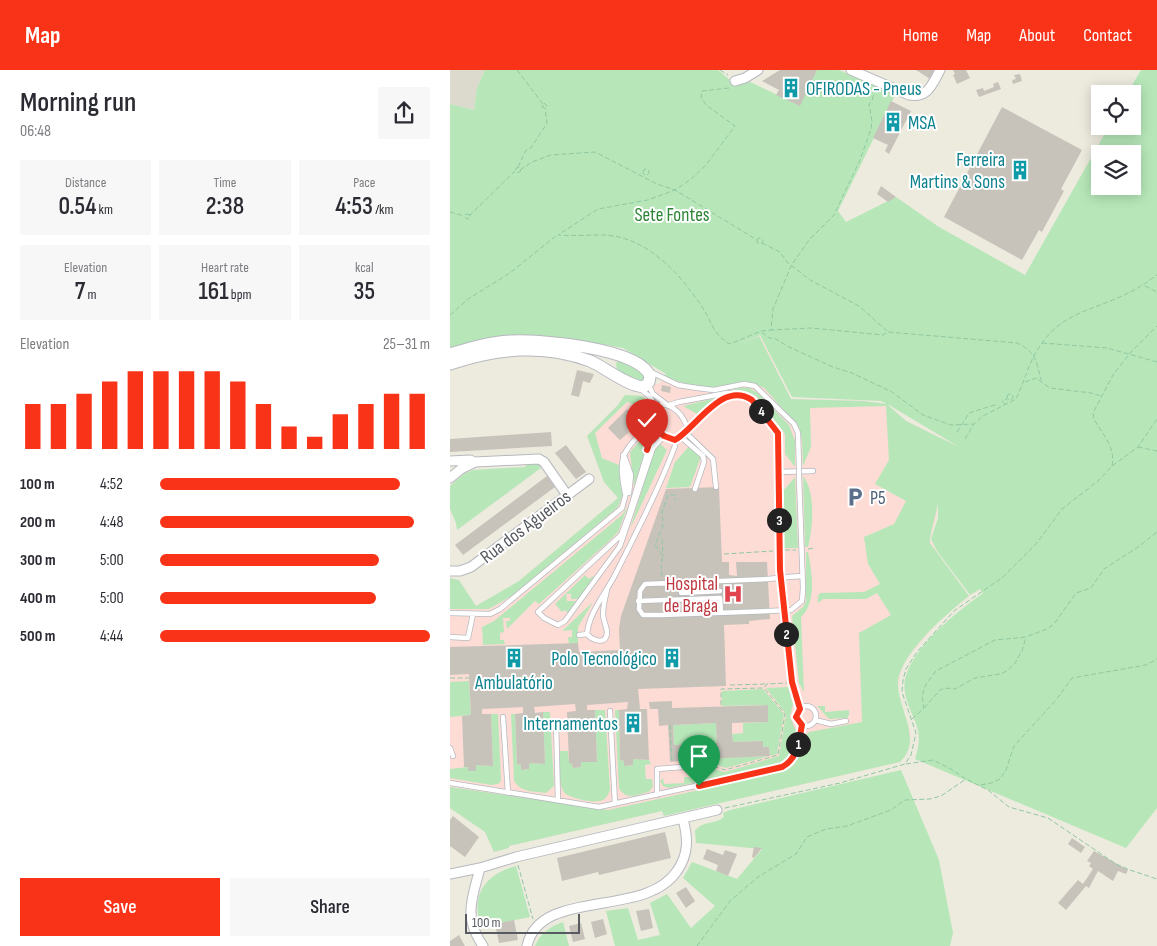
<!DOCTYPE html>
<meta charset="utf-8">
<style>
body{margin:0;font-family:"Sofia Sans Condensed",sans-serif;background:#f7f7f7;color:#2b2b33;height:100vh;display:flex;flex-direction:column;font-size:19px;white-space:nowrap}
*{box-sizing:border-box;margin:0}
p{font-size:16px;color:#7c7c81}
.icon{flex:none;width:28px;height:28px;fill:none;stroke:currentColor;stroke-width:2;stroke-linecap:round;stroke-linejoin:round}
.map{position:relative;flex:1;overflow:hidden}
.drawer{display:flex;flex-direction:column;background:#fff;width:450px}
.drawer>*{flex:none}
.buttons{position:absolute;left:641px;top:15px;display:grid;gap:10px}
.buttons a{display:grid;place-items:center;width:50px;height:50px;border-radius:0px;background:#fff;box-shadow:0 2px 12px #0003;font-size:25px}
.scale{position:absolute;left:15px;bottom:12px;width:115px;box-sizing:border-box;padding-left:5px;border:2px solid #575b61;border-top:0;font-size:14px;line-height:18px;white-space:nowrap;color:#575b61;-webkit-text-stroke:4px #fff;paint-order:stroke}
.pin{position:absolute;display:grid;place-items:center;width:42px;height:42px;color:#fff;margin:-51px -21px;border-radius:50% 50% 50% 0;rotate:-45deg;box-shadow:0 0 5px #0007}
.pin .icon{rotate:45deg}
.km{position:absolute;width:25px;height:25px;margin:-12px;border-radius:50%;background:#222;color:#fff;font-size:14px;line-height:25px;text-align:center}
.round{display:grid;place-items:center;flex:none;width:52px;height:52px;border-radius:0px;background:#f7f7f7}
.overview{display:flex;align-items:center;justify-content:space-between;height:85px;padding:0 20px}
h1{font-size:28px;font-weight:600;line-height:38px}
.figures{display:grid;grid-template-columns:repeat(3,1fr);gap:8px;height:85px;padding:5px 20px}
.figures div{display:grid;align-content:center;border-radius:0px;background:#f7f7f7;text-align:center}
.figures b{font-size:25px;font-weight:600}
.figures small{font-size:14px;font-weight:400}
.figures p{font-size:14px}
.chart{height:140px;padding:10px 20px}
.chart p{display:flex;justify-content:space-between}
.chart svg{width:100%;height:90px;margin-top:5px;stroke:#f93318;stroke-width:6}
.action{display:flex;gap:10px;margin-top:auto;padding:10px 20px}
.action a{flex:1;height:58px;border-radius:0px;background:#f93318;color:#fff;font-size:20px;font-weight:600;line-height:58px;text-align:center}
.action a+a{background:#f7f7f7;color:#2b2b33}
ul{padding:0 20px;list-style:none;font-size:16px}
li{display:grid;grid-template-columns:80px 60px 1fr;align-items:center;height:38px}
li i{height:12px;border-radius:6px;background:#f93318}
header{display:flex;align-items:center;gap:30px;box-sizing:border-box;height:70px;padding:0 25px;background:#f93318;color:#fff}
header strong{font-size:24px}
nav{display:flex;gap:28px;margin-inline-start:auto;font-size:18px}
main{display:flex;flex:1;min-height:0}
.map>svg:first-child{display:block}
</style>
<header>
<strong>Map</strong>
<nav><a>Home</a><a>Map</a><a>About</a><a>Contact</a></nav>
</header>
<main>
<section class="drawer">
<div class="overview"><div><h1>Morning run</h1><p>06:48</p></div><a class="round"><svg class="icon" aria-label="share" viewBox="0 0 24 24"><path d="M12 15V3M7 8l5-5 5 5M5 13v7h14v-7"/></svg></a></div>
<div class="figures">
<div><p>Distance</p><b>0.54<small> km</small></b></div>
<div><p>Time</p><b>2:38</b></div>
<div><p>Pace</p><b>4:53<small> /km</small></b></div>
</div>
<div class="figures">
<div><p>Elevation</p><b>7<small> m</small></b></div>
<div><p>Heart rate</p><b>161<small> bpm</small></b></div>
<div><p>kcal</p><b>35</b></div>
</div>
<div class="chart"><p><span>Elevation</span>25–31 m</p>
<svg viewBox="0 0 160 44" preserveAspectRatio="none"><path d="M5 44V22M15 44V22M25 44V17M35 44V11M45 44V6M55 44V6M65 44V6M75 44V6M85 44V11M95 44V22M105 44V33M115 44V38M125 44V27M135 44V22M145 44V17M155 44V17"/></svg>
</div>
<ul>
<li><b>100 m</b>4:52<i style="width:89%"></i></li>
<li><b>200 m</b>4:48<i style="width:94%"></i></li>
<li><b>300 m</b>5:00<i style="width:81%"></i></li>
<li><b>400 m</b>5:00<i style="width:80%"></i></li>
<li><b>500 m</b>4:44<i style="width:100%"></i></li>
</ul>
<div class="action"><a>Save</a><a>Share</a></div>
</section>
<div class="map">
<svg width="707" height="876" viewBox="0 0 707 876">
<rect width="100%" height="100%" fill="#edeade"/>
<!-- education -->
<path fill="#dcd9cd" d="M0,0H35L27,18L24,40L0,34Z"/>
<!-- medical -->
<path fill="#fddcd6" d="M310,266L341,329L413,331L437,335L456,351L519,382L489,424L486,448L480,469L490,489L519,526L490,550L456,589L452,598L447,622L461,664L455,685L450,692L214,746L212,741L59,776V778L44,782L35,762L0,738V508L9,510L26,536L69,511L168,428L154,412L137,366L167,336L175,325L192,326L197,330L203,321V314H209L216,304Z"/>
<!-- green -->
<path fill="#b7e7b9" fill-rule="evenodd" d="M35,0H268L286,15L300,12L349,35L367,0H389L445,25L388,141L396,152L446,127L489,157L575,205L659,56H682V24H677L691,0H707V738L676,778L465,689C476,656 461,652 455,623C448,587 508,541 533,523L530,519L520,525L487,481L481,469L488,448V433C487,441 479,467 480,473L519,526C496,544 457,578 449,606C442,634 476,667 450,692L214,746L212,741L59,776V778L44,782L35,762L0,738V717L158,740L335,701C356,690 346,675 359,662L412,652L409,563L441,545L427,523L416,529H373L368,533V526L370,523L414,522L430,514L418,494L414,467L444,454L456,431L425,414L439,390L436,336L360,338L361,377L353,396L352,370L349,357L314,318C292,306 282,316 260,317C245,317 227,311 213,307L216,304L173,278L117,268L62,265L19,274L0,280V34L24,40L27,18ZM650,84H682V116H650ZM310,265L342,327L431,331L437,334L413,331L341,329L309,266L285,276ZM438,335H439L509,377L456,351Z
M172,289L194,303V310L189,313L167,300L166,293Z
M291,318H299L308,323L339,355L345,371V397L335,384V365L333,361L306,326L297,322L280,320Z
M175,325L192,326L197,331L194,338L177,332L145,363L152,388L169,395L173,424L168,437L63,525L39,539H0V508L9,510L26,536L69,511L168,428L154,412L137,366L167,336Z
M270,327L249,345L233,336Z
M194,366H200L184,416L180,382Z
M209,373L217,380L180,459L204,380Z
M240,375L251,386L240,417L216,418L225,392Z
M79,393H88L91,398L7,460L6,453L0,439V416L14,404L23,400L75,397Z
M353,406C366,422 363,458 358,477H355Z
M345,407L348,478H333L334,420Z
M178,436L168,462L158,472L89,534L85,531L57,559L56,551H60V548H53L54,562L50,563V570H54L55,574L33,575L32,557L44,551L172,445Z
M356,482H358C362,501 367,533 351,547L354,622L349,613L342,546L353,537L356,531Z
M135,505L139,509L143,506L144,507L128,529H121V524H116L117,531H126L118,543L115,540L112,542L105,534Z
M143,532L128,557V573L119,574L118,567H122V560L112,561Z
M19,611L21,645L0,647V612Z
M338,617L343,634L340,647L347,663L341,686L331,694L219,718L213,716L210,711L213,708L214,714L234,713V707H240L239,694H246L275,702L329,686L336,644L316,618Z
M313,619L334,644L327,684L276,698L245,689L320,686L319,677H313V671L283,672L282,664L293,663V653L318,652L317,635L272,636V621Z
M367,636H375V642L399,640V645L397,648L379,649Z
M145,640H155L160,720C158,725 156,730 150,731C142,733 117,728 113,721C108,710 110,692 110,681H118L119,692L122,694L123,698L131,697V692H147Z
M165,640H169L170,690L174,691L175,696L183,695V689L199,690L201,694L195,695L196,709H202L203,716L200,721C188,725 176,731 169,718Z
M93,642H100L104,716L96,723C83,721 72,723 64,711L61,644H65L67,694L71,695V700L79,699V693L95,694Z
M41,644H48L51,711L48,714L41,715L0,708V699L18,697V701H26V695L43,696Z
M266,653L267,673L224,675L223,655Z
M451,700L489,790L503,863L500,876H165L156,841L178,838L188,870L210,865L200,833L217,824L241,858L265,836L233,808L242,792L287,809L312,779L246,773L245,761C253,750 265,755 274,747L273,743L280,740Z
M66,796L80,847L31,857C20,826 35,804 66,796Z
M113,852L119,876H85C90,863 101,856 113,852Z"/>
<!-- building -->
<path fill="#c7c3bb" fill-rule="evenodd" d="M330,0H367L350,36L326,25L329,20L312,11Z
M466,0H484L480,9Z
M503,0H516L520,8L507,14L503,5L505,4Z
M570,4L572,11L563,14L562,10L566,9L564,5Z
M548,12L551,19L529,27L526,20L533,18L534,21L544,17L543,14Z
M441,31L461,41L439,84L435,81L438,75L423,68Z
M552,37L632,80L611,119L614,121L592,162L589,160L572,190L494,147Z
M431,116L446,127L438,132L427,124Z
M127,300L144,304L140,313L133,311L129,327L121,325Z
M212,315L221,317L220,323L211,321Z
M177,339L191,353L181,360L179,358L177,360L179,362L170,370L158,358Z
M101,362L102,376L0,382V369Z
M116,375L136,402L126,409L105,383Z
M97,406L105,417L13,485L5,475Z
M269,417L272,492H279V505L287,506L286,492H317L320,549L299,551V554L274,555L276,616L188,619L190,639H197L199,690L183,689V695L174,696V691L170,690L169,640L177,639L178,632L137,635V640H145L147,692H131V697L123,698L122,694L119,693L117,642L126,641L125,634L84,637L85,643L93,642L95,694L79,693V699L71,700V695L67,694L65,644L73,643V637L32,639V644H41L43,696L26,695V701H18V697H14L12,646L21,645L19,604L0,605V577L128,573L129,582L169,580L170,582L169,559L171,546L216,419Z
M222,631V638L318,635V652L282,653V664L283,672L313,671V677H319L320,686L233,690V691L220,692L218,655L209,656L208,639H200L199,632ZM266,653L267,673L224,675L223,655Z
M3,746L29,767L15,787L0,776V750Z
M215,762L221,788L149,805L148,802L112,811L107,788Z
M622,768L635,777L631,783L618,774Z
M304,777L312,778L304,788L302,787Z
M257,779L273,785L275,780L287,784L278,806L266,801L268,795L253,789Z
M644,781L678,800L676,804L668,801L663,811L648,801L639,818L636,816L616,840L608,833L628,810L633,814L643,799L639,796L641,793L637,791Z
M236,817L245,831L236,838L226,823Z
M199,839L203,858L191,861L186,841Z
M153,849L157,864L145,868L141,852Z
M64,850L68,870L49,873L45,854Z
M131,853L135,869L123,872L119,856Z
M9,865L15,876H0V871Z"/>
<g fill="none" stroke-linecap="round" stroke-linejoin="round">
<defs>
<path id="service" d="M201,302L228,315L247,318L264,320L294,314L305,316L344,354L348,363L349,397
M198,314L203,324L216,334
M189,318C197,324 204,328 204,339
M219,335L229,332L277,323L297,326L302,330L328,363L330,500L342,612L350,639
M205,357L179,444L171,465L88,542L94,548L108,555L115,551L170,476L203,378L214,366
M237,358C234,346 225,336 212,334C205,337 202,341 200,348C203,359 213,369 225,370L231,367L237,358L267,333L283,325
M235,362L263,389L266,417
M231,367L253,386L254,392L245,419
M175,388L181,405L179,423
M328,402L363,401
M175,423C166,381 176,381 201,352
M338,507L352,506
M318,509L195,514L190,521L189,539L193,545H211L319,541
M219,513L223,518L260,517
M157,520C155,528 153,536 153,544C153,550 157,557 157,563C156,576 142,570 137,564C139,543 155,524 165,505C186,463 208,421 225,376V370
M231,523L270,521
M188,531L270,528L271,542
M341,540L352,531L353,518L349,407
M0,543L40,544L50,539L172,438L178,416L173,385
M129,565L137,564
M0,567L18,568L23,544
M346 646a10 10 0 1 1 20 0a10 10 0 1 1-20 0Z
M160,641L165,734
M53,647L58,723
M365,650L381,654L396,651
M106,651L108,730
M0,678L3,686
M0,713L149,737L332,697C348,689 348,671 352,655
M207,725V699L232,697"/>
<path id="minor" d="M401,0L459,25C478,28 482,15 490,0
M285,11L295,8L308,0
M0,391L20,390L25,392
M0,408L11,399L25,392L89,389L94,392L117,425
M0,501H10L21,497L139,409
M30,798C22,829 13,847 33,876
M0,804L30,798L66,787L267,740
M77,876C90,817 195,849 227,801C239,784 238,768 233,749"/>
<path id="tertiary" d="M0,284C20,278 39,272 60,271C86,269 193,278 200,307L199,312L195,316C183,320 153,296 140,291C93,273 46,279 0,294"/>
</defs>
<!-- service casing -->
<use href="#service" stroke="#b7b9bf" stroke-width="6"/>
<!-- minor casing -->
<use href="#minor" stroke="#b7b9bf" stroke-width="11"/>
<!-- tertiary casing -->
<use href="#tertiary" stroke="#b7b9bf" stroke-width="13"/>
<!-- path -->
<path stroke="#90c8a2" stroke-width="1" stroke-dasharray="5 2.5" stroke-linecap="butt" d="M67,0L93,34
M270,0L278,5
M279,18L252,21L251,27L256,35L285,56L256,95L240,110L225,120L198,130L148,139L108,165C123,166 139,165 154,165C197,167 228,202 251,235C262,251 262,264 280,274L311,261L321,260
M425,18L422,31L419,34L422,51L421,59L410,90L384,145L359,170L341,196L323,239L321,260L361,258L433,265L438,262L567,273C586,282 586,290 591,310
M94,33L97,36L95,38L92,37Z
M68,97L76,80L81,78L97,53L95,38
M65.5 100a2.5 2.5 0 1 1 5 0a2.5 2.5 0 1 1-5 0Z
M193 102a3 3 0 1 1 6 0a3 3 0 1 1-6 0Z
M70,100L82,92L101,85L145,82L207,114L225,120L307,170
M0,142L14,146
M20,145L16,144L15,147L17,149L20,148V145L65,101
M307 171a3 3 0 1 1 6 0a3 3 0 1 1-6 0Z
M312,173L330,182L337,192L360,210L409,236L437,261
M695,216L707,222
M0,245L18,229L60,203L107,165
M312,262L319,268H324L337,276L383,297L402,303L442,322L473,345L501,355L523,354
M592,273L657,278L707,292
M575,312L586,308L600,318L641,323L651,326
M557 327a3 3 0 1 1 6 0a3 3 0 1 1-6 0Z
M555,334L552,331L557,329
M507,362L519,343L544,335L548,336
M515,369L524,354L533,346L566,329C575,311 579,290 592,273C613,243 643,240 674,225C686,220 696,213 707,205
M688,377L707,381
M662,396C666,377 652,364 644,349L643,343L663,305L680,283L707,256
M212,469L213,486
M358,479L365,478
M335,480H346
M274,484L323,481
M212,507L211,494L213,486L205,475L213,455L212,442L218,425H225V430
M0,608H19
M280,615L316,614
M271,635V619L313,618
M474,638L490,620L495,618L505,619L525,608L550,604L557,601L565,593L572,581L576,567
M462,649L474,638L472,626L476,614L486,601L545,570L576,567L597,559L604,554L626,523L641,518L654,499L688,477L707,462
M220,655L222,692
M235,692L246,691L275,700L328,685L335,644L314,618L317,614L337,613
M456,694L483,690L501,699L516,709L538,720L559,737L598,748L666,794L680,800L707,809
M531,715L541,713L550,709L556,700L564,676L606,630L622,608L696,595L707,589
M275,738L390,713L455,694L461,685L466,663L452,622L453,610L456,599L467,582L504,541L553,507L586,474L612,439L648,411L662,396L688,377L707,349
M68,795L83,849
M247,876L280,831L308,807L346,784L357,767L376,759L397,756L441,740L455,730L480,729L491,726L516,709"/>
<!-- service -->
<use href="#service" stroke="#fff" stroke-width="4.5"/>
<!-- minor -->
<use href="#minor" stroke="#fff" stroke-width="9"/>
<!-- tertiary -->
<use href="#tertiary" stroke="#fff" stroke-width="11"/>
<defs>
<path id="service-bridge" d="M349,397V407
M318,509L338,507
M319,541L341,540"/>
</defs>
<!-- service-bridge casing -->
<use href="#service-bridge" stroke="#b7b9bf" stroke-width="6" stroke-linecap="butt"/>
<!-- service-bridge -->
<use href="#service-bridge" stroke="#fff" stroke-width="4.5"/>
</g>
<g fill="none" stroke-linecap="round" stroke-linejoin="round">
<defs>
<path id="route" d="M197,380L204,357L214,366L225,370C247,357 272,310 302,330L328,363L330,500L342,612L350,639L346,647L352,655C349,670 348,689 332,697L249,716"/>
</defs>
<!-- route casing -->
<use href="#route" stroke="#fff" stroke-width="10"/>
<!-- route -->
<use href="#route" stroke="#f93318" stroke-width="6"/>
</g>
<!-- icons -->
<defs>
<symbol id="building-bare" viewBox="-9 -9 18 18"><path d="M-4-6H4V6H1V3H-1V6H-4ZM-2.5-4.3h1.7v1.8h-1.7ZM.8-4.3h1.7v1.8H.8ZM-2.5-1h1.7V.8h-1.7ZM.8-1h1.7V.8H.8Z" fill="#0f9aa8" stroke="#fff" stroke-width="2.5" paint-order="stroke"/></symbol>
<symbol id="parking-bare" viewBox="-9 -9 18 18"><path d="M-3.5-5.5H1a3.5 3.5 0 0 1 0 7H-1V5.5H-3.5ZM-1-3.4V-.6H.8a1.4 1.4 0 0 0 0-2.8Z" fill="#5c6f8a" stroke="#fff" stroke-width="2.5" paint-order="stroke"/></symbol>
<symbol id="hospital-bare" viewBox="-9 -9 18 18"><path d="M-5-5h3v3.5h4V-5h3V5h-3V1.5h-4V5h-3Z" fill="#e0444e" stroke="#fff" stroke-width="2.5" paint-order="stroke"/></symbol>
</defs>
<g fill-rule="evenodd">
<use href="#building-bare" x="327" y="4" width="28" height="28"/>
<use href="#building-bare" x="429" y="38" width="28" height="28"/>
<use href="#building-bare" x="556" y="86" width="28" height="28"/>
<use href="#parking-bare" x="391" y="413" width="28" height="28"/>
<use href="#hospital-bare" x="269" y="510" width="28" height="28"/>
<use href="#building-bare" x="50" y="574" width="28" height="28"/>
<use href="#building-bare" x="208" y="574" width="28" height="28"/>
<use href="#building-bare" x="169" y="639" width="28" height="28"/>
</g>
<g text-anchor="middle" stroke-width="4" stroke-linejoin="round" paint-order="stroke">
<!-- culture labels -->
<g font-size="19" fill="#0d838f" stroke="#fff" text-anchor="end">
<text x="356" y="25" text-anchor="start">OFIRODAS - Pneus</text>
<text x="458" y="59" text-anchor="start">MSA</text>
<text x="555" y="96">Ferreira<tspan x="555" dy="22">Martins &amp; Sons</tspan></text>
<text x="207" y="595">Polo Tecnológico</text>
<text x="64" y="619" text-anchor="middle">Ambulatório</text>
<text x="168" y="660">Internamentos</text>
</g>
<!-- park labels -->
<g font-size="19" fill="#2c8434" stroke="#fff">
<text x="222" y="151">Sete Fontes</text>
</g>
<!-- service labels -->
<g font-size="19" fill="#4e5e75" stroke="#fff" text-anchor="start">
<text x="420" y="434">P5</text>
</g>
<!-- street labels -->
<g font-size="19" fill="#575b61" stroke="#fff">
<text transform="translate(75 456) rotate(-37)" y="7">Rua dos Agueiros</text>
</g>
<!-- health labels -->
<g font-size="19" fill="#be3a42" stroke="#fff" text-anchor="end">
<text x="268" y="520">Hospital<tspan x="268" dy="22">de Braga</tspan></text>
</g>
</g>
</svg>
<div class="buttons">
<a><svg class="icon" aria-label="locate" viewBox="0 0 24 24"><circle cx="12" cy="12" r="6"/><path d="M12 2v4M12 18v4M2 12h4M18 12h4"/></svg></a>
<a><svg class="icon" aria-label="layers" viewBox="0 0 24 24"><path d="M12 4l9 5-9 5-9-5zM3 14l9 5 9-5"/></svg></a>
</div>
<div class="scale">100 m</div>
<div class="pin" style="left:249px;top:716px;background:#1e9e55"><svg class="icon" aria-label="arrive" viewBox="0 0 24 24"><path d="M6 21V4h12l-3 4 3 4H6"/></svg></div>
<div class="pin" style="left:197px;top:380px;background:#d93025"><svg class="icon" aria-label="check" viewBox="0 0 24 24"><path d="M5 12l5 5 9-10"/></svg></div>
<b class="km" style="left:348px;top:674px">1</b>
<b class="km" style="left:336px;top:564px">2</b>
<b class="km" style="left:329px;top:450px">3</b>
<b class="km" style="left:311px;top:341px">4</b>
</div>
</main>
